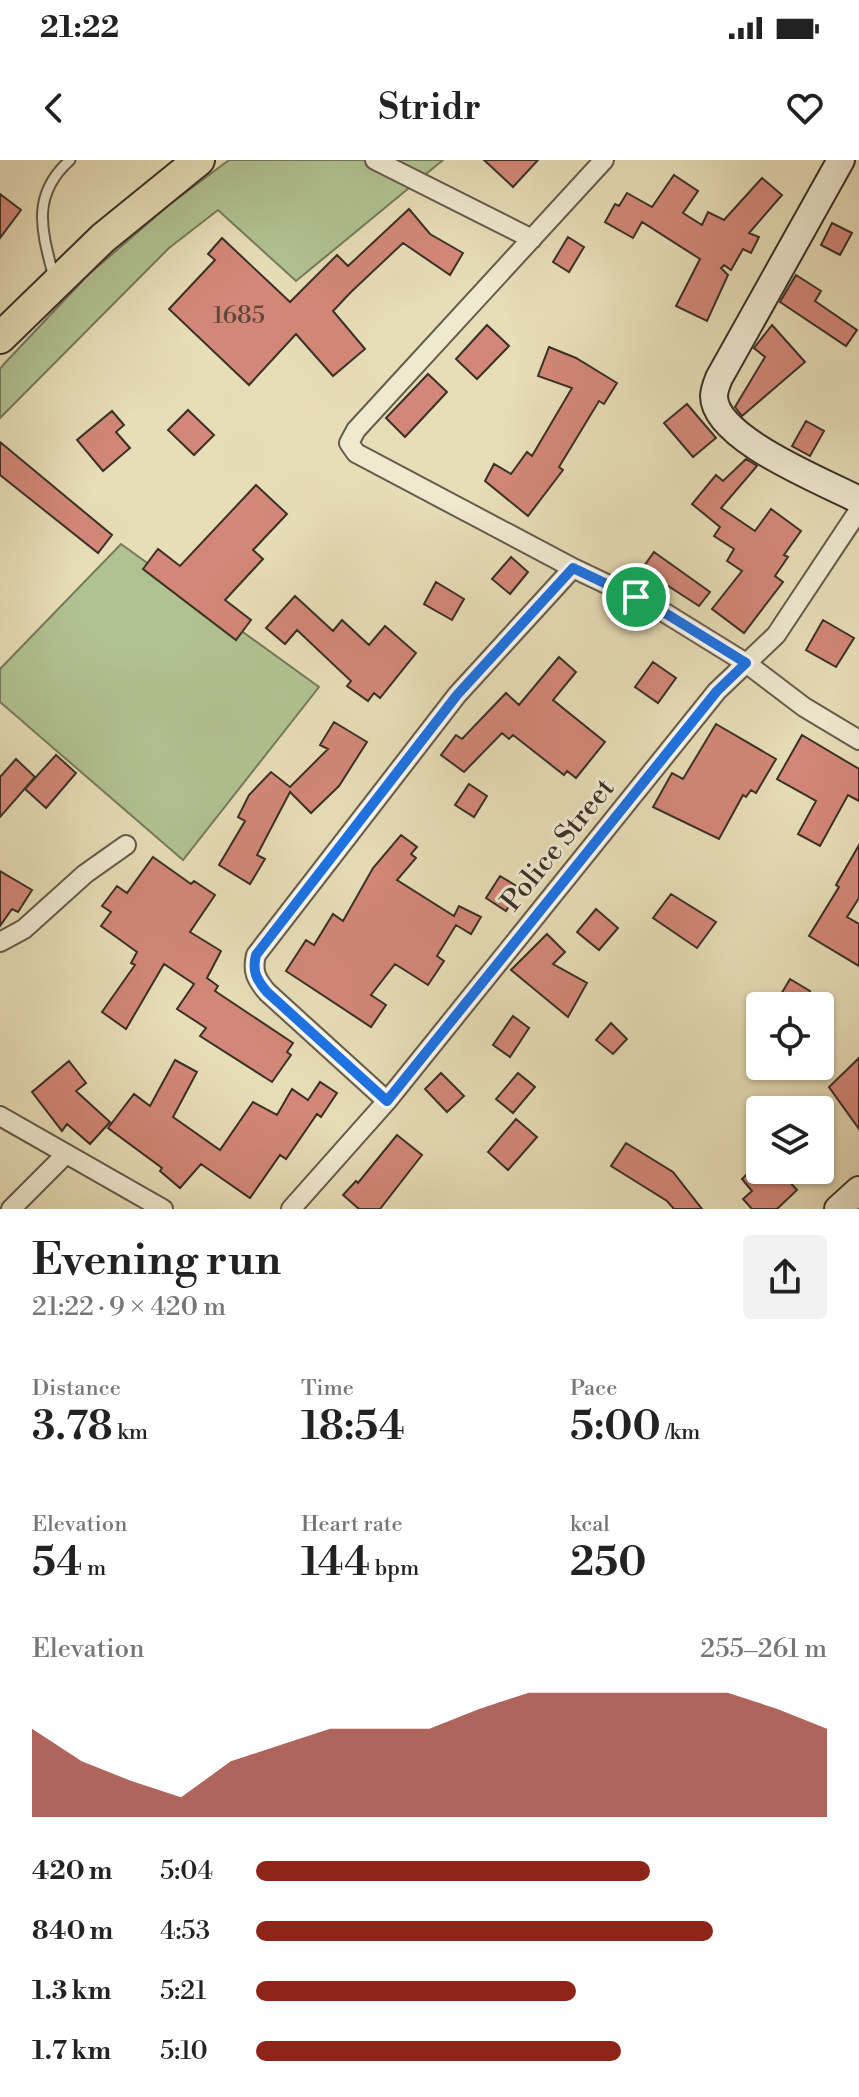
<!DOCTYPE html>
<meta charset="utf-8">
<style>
body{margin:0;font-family:"Libre Bodoni",serif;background:#f2f2f2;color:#222;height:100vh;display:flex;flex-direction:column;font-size:30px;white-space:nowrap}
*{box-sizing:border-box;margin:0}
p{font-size:26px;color:#767676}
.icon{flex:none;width:44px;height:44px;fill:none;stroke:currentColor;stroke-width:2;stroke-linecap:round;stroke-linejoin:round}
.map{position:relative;height:1049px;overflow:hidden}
.sheet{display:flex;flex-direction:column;background:#fff;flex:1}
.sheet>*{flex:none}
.buttons{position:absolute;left:746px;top:832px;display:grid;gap:16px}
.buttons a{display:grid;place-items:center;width:88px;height:88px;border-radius:8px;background:#fff;box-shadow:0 2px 6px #0004;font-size:40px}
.pin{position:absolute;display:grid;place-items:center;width:68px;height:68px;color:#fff;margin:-34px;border:4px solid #fff;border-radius:50%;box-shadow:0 2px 8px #0007}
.round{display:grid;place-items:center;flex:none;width:84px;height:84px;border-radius:8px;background:#f2f2f2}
.overview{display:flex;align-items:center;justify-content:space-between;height:136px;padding:0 32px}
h1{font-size:44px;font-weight:600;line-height:60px}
.stats{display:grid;grid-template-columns:repeat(3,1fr);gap:12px;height:136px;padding:8px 32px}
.stats div{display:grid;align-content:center}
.stats b{font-size:40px;font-weight:600}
.stats small{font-size:22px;font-weight:400}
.stats p{font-size:22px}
.chart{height:224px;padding:16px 32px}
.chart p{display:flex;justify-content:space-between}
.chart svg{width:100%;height:144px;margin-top:8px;fill:#8f2418;opacity:.7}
ul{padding:0 32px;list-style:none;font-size:26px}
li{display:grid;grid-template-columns:128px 96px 1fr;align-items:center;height:60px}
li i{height:20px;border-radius:10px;background:#8f2418}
.status{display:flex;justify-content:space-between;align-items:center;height:56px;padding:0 40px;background:#fff;direction:ltr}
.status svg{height:22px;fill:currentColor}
header{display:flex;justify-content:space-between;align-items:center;height:104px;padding:0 32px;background:#fff;font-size:36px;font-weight:600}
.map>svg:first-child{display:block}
</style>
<div class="status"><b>21:22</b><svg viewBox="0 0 49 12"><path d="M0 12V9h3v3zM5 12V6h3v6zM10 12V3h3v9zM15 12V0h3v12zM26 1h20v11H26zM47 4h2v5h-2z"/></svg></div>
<header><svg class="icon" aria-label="back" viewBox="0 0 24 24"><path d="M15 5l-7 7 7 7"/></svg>Stridr<svg class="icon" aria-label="heart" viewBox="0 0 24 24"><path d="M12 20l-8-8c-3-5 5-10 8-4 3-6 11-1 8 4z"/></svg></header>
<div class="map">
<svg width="859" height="1049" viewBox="0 0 859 1049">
<rect width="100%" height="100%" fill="#e7ddb7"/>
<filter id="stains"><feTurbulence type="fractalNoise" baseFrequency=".0025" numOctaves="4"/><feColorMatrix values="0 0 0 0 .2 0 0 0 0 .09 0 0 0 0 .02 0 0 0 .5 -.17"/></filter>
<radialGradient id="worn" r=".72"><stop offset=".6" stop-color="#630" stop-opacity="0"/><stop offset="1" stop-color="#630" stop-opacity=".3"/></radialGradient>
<!-- green -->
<path fill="#b1c292" stroke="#767a5c" stroke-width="2" d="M229,0H443L296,121L218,50L169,88L0,258V209L4,204L88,115L169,45Z
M121,384L319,527L183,700L0,542V509Z"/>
<!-- building -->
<path fill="#d38778" stroke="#3a3127" stroke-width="2" d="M484,0H538L513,27Z
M674,15L698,31L683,53L702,65L708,52L724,60L762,18L782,35L749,73L759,77L751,93L743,89L731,110L724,105L721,108L728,115L707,161L676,146L700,99L642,62L633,78L605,62L615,44L619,46L627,33L652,47Z
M0,34L21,50L0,78Z
M409,49L430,74L463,93L450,115L403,83L351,132L333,151L365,189L333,216L296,174L249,225L169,149L215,100L208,94L222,78L290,142L337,95L348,106Z
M832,63L852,73L840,95L821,85Z
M568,77L584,87L569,112L553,102Z
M796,115L821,131L815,141L857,170L846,186L780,142Z
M487,165L509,186L477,219L456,199Z
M772,165L805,202L742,256L735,247L765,197L754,188Z
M549,187L576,198L617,223L604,244L599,241L559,307L563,310L528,356L485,321L494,304L511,314L527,292L532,296L572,228L538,216Z
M428,214L447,232L405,277L386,258Z
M687,244L716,278L693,297L664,263Z
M188,250L214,275L194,295L168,270Z
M112,251L124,265L116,272L130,288L103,311L77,280Z
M806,261L824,271L810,296L792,286Z
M0,282L112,375L98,393L0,315Z
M746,299L757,306L721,348L755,371L771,349L801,371L784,395L788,397L775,416L783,422L744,473L712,449L742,411L727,401L734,389L714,376L720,367L692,344L716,315L723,321Z
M256,325L287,354L253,390L263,399L225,440L251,460L236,480L143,409L158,389L180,406Z
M654,392L710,432L699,446L642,409Z
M511,397L528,412L510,434L492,419Z
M436,422L464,439L452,460L424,444Z
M295,436L333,471L342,460L369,485L385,466L416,493L380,538L374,533L368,541L347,526L351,521L297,470L285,484L266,468Z
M823,460L854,478L836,507L806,490Z
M559,497L576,512L553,540L605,582L576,618L567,611L564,615L513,575L509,579L502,573L464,612L441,595L456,575L462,579L506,533L519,545Z
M653,502L676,518L658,543L635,527Z
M334,562L367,582L339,626L311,653L290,632L257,695L265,699L250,724L219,705L245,661L238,657L249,635L271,612L290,627L328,589L320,585Z
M716,564L776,599L756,633L751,630L746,637L743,635L719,679L653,647L672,613L683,619Z
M802,575L859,609V641L848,635L820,686L798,674L816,641L777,619Z
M56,595L76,613L46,648L25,629Z
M16,599L35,617L0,657V617Z
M469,624L487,636L474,657L455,645Z
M401,675L417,687L411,694L416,698L397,720L454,756L459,746L481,757L471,774L456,765L437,796L444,801L428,825L395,804L371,835L386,845L371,867L286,811L306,780L314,785L333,754L343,761L373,708Z
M859,685V738L847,757L859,764V806L809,776L839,727L836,725Z
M153,697L191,724L194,721L215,735L190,772L221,791L207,818L218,826L215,831L293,883L287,892L291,895L272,922L200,876L206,868L177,849L194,824L164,804L126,869L102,852L135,805L131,803L137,792L101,766L111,752L102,746L117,726L127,733Z
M0,711L32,730L18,752L12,749L0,766Z
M500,716L520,728L506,751L486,738Z
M671,734L716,762L697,788L653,758Z
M596,749L618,768L599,790L577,772Z
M547,774L565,792L553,804L587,823L568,857L511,810Z
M790,819L810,831L801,846H774Z
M513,856L529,868L510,897L493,885Z
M611,863L627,879L613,894L596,880Z
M859,898V969L829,927Z
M175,900L197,912L173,957L220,990L253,942L277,955L292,929L308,940L320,922L337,933L321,957L317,954L286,999L280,995L250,1038L201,1004L180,1028L160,1011L162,1008L108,968L134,934L150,946Z
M69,901L86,923L76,931L110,962L90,984L67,964L62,971L32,932Z
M441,913L464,936L447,952L425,929Z
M518,913L535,927L513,953L496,939Z
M516,959L537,977L508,1010L488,992Z
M397,975L422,995L380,1049H359L343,1035L356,1021L358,1023Z
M626,983L673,1012L702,1049H674L667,1041L611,1006Z
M751,1010H779L797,1030L777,1049H752L743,1039L752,1031L742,1019Z"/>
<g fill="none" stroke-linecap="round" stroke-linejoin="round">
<defs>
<path id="lane" d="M54,118C42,71 30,36 70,0"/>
<path id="street" d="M375,0L532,79
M604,0L356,270L349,283L356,293L573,408L657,448L746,503L804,547L859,580
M0,782L24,769L85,714L126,685
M387,941L267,832C256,819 252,811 256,795L457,535L573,408
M0,956L163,1049
M11,1049L66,994
M291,1049L387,941L717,531L776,475L859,350"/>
<path id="secondary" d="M841,0L719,218C717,223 714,231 714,236C714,279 825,322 859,340
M838,1049L859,1030"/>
<path id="primary" d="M0,178L103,78L199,0"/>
</defs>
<!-- lane casing -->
<use href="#lane" stroke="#655c4b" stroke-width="13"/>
<!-- street casing -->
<use href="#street" stroke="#655c4b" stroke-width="22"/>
<!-- secondary casing -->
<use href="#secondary" stroke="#3a3127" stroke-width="30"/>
<!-- primary casing -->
<use href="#primary" stroke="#3a3127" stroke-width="34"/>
<!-- lane -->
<use href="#lane" stroke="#efe9d0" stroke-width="9"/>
<!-- street -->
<use href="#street" stroke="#efe9d0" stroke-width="18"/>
<!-- secondary -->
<use href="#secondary" stroke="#efe9d0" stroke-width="26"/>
<!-- primary -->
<use href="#primary" stroke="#e7ddb7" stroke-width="30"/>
</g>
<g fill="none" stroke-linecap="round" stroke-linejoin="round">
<defs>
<path id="route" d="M573,408L657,448L746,503L717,531L387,941L267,832C256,819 252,811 256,795L457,535Z"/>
</defs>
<!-- route casing -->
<use href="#route" stroke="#fff" stroke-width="16"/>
<!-- route -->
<use href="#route" stroke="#1a73e8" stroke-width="10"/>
</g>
<g text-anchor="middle" stroke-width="6" stroke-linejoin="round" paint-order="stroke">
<!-- number labels -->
<g font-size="24" fill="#60463b">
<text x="239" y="163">1685</text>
</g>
<!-- street labels -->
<g font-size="28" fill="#3a3127" stroke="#efe9d0">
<text transform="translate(557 684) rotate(-51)" y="10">Police Street</text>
</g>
</g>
<rect width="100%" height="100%" filter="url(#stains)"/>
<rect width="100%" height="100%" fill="url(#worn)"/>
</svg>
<div class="buttons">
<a><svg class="icon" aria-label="locate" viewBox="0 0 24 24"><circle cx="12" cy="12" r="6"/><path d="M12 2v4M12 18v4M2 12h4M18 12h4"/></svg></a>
<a><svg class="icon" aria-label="layers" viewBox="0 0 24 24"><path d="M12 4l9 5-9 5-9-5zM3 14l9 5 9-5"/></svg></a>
</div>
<div class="pin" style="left:636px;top:437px;background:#1e9e55"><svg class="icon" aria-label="arrive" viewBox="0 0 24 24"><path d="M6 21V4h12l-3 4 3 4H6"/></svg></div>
</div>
<section class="sheet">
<div class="overview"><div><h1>Evening run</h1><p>21:22 · 9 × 420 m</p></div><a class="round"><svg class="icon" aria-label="share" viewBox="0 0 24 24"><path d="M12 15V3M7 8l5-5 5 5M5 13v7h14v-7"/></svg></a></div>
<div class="stats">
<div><p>Distance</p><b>3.78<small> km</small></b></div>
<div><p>Time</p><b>18:54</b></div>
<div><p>Pace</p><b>5:00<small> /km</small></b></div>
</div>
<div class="stats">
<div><p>Elevation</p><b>54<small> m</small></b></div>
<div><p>Heart rate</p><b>144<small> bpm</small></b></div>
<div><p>kcal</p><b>250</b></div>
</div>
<div class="chart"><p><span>Elevation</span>255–261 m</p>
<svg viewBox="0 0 160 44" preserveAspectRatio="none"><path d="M0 44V17L10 27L20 33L30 38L40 27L50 22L60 17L70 17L80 17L90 11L100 6L110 6L120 6L130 6L140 6L150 11L160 17V44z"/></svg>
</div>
<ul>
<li><b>420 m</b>5:04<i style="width:69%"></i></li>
<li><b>840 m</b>4:53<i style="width:80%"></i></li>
<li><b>1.3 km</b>5:21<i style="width:56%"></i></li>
<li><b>1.7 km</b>5:10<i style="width:64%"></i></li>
</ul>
</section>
